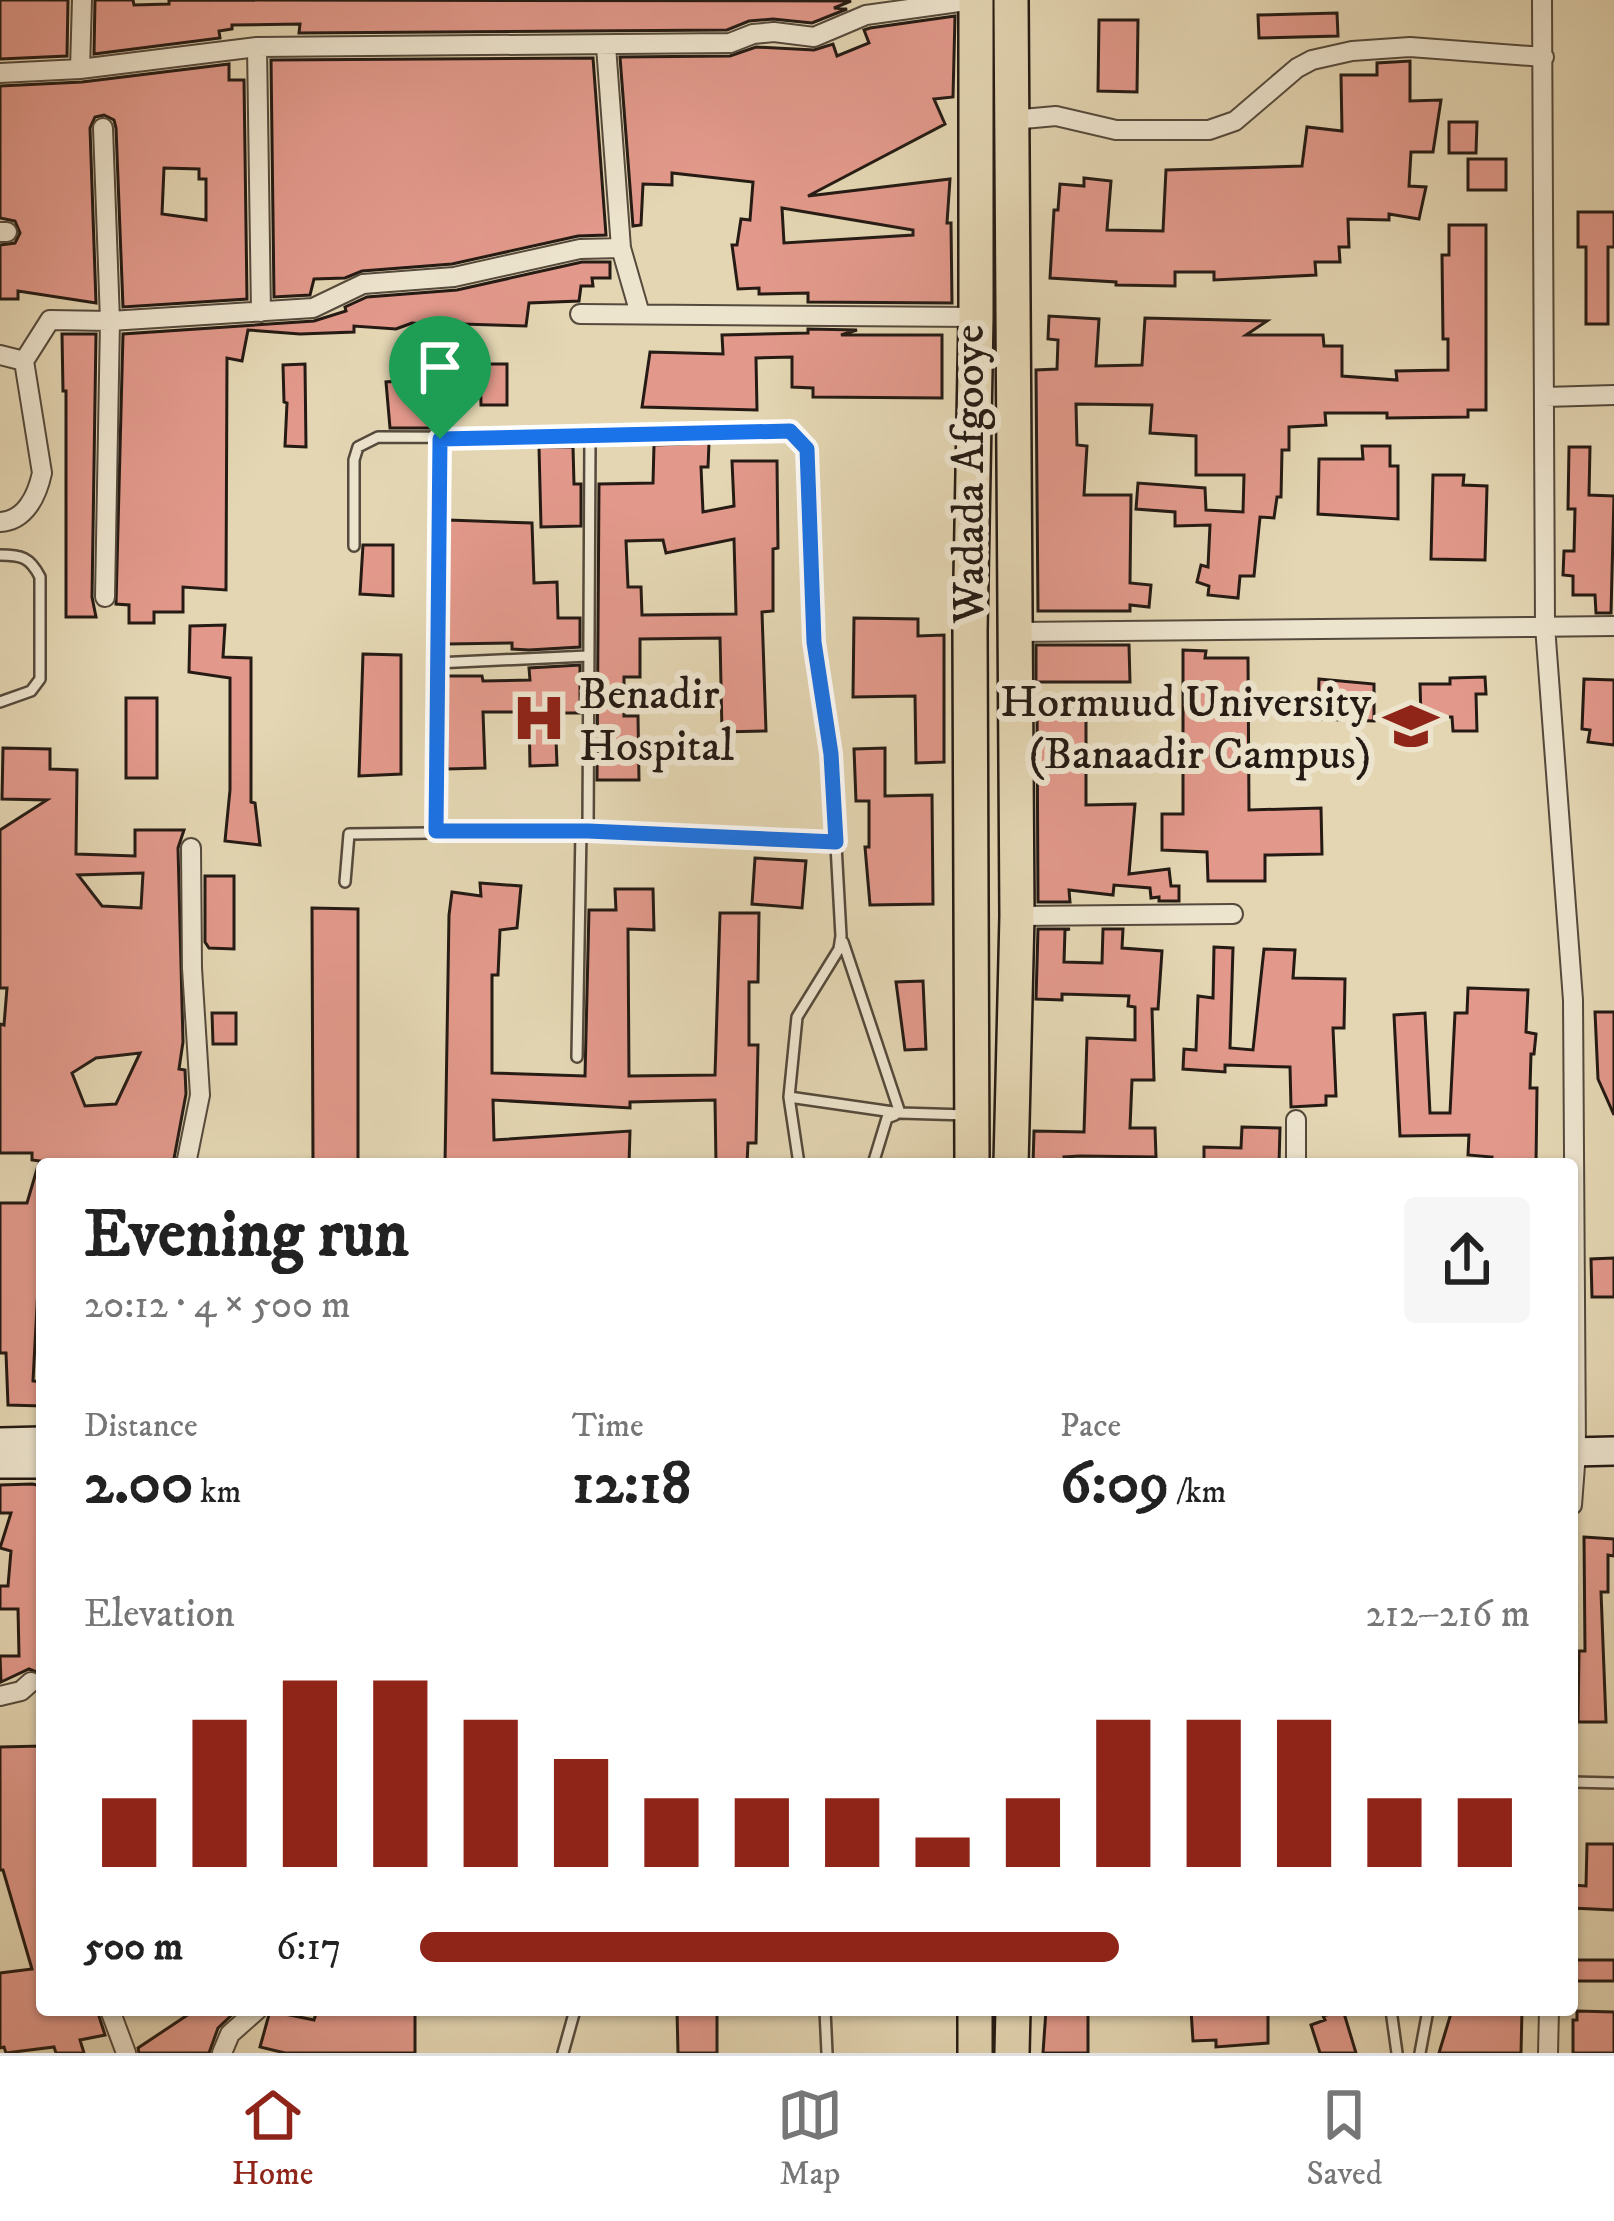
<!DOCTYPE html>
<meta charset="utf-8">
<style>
body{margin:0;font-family:"IM FELL DW Pica",serif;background:#f6f6f6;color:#222;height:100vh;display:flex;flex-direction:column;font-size:45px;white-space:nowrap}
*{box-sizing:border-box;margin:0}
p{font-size:39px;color:#767676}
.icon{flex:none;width:66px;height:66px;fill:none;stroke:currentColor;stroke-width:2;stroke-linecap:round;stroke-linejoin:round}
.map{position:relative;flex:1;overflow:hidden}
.side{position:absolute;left:36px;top:1158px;width:1542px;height:858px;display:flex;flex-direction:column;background:#fff;border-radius:12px;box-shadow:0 3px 9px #0004}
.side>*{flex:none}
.pin{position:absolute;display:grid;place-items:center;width:102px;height:102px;color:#fff;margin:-123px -51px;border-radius:50% 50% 50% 0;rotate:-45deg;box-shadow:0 0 12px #0007}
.pin .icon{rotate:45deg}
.round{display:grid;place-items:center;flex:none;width:126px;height:126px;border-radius:12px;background:#f6f6f6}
.overview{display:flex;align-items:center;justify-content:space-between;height:204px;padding:0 48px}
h1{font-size:66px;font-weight:700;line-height:90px}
.stats{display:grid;grid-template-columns:repeat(3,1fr);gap:18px;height:204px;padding:12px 48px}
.stats div{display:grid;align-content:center}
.stats b{font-size:60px;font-weight:700}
.stats small{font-size:33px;font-weight:400}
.stats p{font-size:33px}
.chart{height:336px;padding:24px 48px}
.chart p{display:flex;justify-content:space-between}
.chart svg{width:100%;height:216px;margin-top:12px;stroke:#8f2418;stroke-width:6}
ul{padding:0 48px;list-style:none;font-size:39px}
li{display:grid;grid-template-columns:192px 144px 1fr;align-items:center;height:90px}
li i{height:30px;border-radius:15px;background:#8f2418}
.dock{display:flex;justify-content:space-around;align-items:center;height:168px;border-top:3px solid #e0e0e0;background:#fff;font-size:33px;color:#767676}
.dock a{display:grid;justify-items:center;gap:6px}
.dock .selected{color:#8f2418}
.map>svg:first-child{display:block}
</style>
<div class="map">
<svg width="1614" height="2053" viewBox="0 0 1614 2053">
<rect width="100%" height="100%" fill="#e4d6b3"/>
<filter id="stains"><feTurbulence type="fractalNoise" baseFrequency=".00167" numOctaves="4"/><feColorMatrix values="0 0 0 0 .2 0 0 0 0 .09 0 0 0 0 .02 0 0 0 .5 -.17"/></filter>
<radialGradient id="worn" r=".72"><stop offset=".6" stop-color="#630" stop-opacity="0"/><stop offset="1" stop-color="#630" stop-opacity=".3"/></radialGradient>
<!-- building -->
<path fill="#e2998b" stroke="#251b14" stroke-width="3" fill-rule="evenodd" d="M0,0H68L67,56L0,59Z
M95,0H133L134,5L169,4V0L851,1L834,8L847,9L812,23L773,19L749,21L727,30L299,33L300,24L232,25V29L219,31L220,38L94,54Z
M1337,13L1338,36L1259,38L1258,15Z
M955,16L953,97L934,99L945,124L808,196L950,179L947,223H951L952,303L808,302V293L759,294V288L738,289L732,245H737L741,219L750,220L753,182L672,173V185L643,184L641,225L633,226L620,57L730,56L756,47L814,50L833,44L837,56L869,43L864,30L870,28ZM782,208L913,230V235L784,243Z
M1099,20H1138L1137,92L1098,91Z
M593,58L606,235L578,236L452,264L362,271L345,278L314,279L310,295L274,297L271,60Z
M1410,61V101L1441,100L1433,152H1411L1409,186L1426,187L1419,219L1389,214V220L1348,219L1349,247H1339L1340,262H1315L1316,275L1214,280V272H1175V286L1116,285V282L1050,278L1054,210H1058L1060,184L1084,186V178L1111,181L1107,230L1163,231L1166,170L1302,166L1307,127L1342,131L1341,75H1377V63Z
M229,64V80H244L247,299L123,307L116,128L114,120L104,115L95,117L90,128L96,303L18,291V299H0V245L15,243L20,233L15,221L0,218V86L82,82ZM164,168L199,169V179H206V220L162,214Z
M1449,122H1477L1476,153H1449Z
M1468,159H1506V190H1468Z
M1578,212H1614V247H1608V324H1586V247H1578Z
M1449,225H1486V410H1468V417L1387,418V413H1325L1326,425L1289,427V450H1282L1281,497H1277L1274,518L1260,517L1254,576H1240L1238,598L1208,595L1209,586L1197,582L1201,565L1208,567L1210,525L1175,526V512L1136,509L1138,483L1205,488L1206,510L1243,512L1244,475H1196V436L1150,433L1152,405L1076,404L1077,445L1087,446L1084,495H1131L1130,583L1151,585L1149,607L1130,605V611H1038L1036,370L1057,369L1058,340L1048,339L1049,316L1099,319L1096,366L1142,365L1145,318L1267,321L1246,335H1323L1324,346H1342V376L1397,380L1396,371L1448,370V339H1443L1442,255H1449Z
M582,262H610V278H592L593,286H581L579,301L529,303L526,326L462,324V329H440V325L412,323L396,329L354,326V332L300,334L248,330L242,361L227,358L226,590L183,587V612H154V623H129V605L116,604L123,334L314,321L346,311L345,307L367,297L457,290Z
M808,329L857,330L841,335H942V398L813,397V388L792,387V357L756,358L757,410L642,407L650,352L723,354L722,335L808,333Z
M62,334H96L92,597L96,617H66V391H63Z
M305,364L306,447L285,446L287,403L284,402L283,365Z
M480,364H507V405H481Z
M437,378L441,428H390L386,382Z
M709,443L708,467H701L703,512L734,506L732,461H777L778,548L773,549V611L762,612L766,731L722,732L720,638L640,639V677H624V716H638L639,780H597L599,484L653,483L654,445ZM734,539L736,614L642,615L641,587H628L626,541L663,540L666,553Z
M1362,446H1390V466H1398V519L1318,514L1319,459H1363Z
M539,447H573L574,484H581V526L541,527Z
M1569,447H1590L1589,495L1614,496L1611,613H1596L1595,595H1573V576L1563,575L1564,551H1574L1575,509H1568Z
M1433,475H1464L1463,485L1487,486L1485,560L1431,559Z
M448,520L532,523L534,583L557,582L558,618H580V647L529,650L512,649V643L448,644Z
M363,545H393V596L360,594Z
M854,618L918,619V636L944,635V762L916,763L915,696L853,697Z
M225,625L223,657L251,658V802L255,803L260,845L225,841L230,790V678L189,672L190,626Z
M1036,645H1129L1130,682H1036Z
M1183,650L1206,651L1205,658H1248L1249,810L1321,808L1322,854L1265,855V881H1208L1207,852L1162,850V814H1183Z
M363,654L401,655V774L359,776Z
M580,665V713H555L557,765L530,766L529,712H483L485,768L447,769V676H482L483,681L530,680L529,668Z
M1485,677L1486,694H1476L1477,731H1453L1452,717H1421L1420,684H1450V678Z
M1319,679L1374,684V721L1318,719Z
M1584,679L1614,680V745L1588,742L1590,730L1582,729Z
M126,698H157V778H126Z
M1037,705L1086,709V805L1135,804L1129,874L1169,869L1171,886H1179V901H1159V897L1151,898L1150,888L1114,885L1113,895L1069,890L1070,902H1038Z
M3,748L50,749V769L77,770L76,854L135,856V830H184L178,848L183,1042L179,1069L185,1070L186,1094L173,1164H39L40,1161L32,1160V1153H0V1024L4,1025L7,988H0V830L47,800L2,799ZM143,873L141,908L102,906L78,875ZM140,1053L116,1104L85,1106L72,1073L96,1058Z
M885,748V796L932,795L933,904L870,905L865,847H869V801H856L854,749Z
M755,858L806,861L802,908L752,904Z
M205,876H234V949L209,948L205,942Z
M480,883L521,886L517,928L500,930L498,975H492V1073L585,1076L589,910H616L615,889H653L654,930L628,929L629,1076L715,1075L720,913H759L758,982H749V1045H758L756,1143H748L747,1164H716L715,1100L630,1102V1108L493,1100L494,1140L630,1131L629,1164L480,1161V1164H445L449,915L452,892L481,896Z
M312,908L358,909V1164H313Z
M1038,929H1070L1065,930L1064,962L1102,963L1103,929H1123L1122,948L1162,951L1158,1009H1152L1154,1080H1132L1130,1128H1155L1156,1157L1080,1156L1064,1157V1164H1033L1034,1131L1084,1132L1087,1038L1135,1040V1007L1128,1006L1129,996L1062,994V1000L1036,999Z
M1214,947L1233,948L1230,1048L1253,1050L1264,949L1295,950L1293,978L1345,979L1344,1028H1333L1336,1096H1326V1105L1291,1107L1290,1067L1225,1065V1072L1183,1069L1184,1049L1196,1050L1198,996L1213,998Z
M923,981L926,1049L905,1050L896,982Z
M1468,988L1528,990L1526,1032L1536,1034L1534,1054H1531L1530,1088H1537L1536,1164H1491L1492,1157L1468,1155L1469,1135L1400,1136L1394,1015L1425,1013L1430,1113H1450L1455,1013H1467Z
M1595,1012H1614V1115L1598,1079Z
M212,1013H236V1044H213Z
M1242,1127L1280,1128L1279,1164H1204V1147L1241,1148Z
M37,1169L42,1170V1288H38L33,1381L42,1382V1406L8,1405L6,1353H0V1203H27Z
M1614,1258V1297H1592L1591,1259Z
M32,1484L42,1486L41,1674L29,1669L1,1682L0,1656H19L18,1609H0V1586H8L11,1551L0,1548L11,1513H0V1485Z
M1584,1537L1614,1539V1556L1608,1555V1592H1601L1606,1722H1578L1579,1651H1585Z
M42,1746V2010H97L105,2035L80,2040L84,2053H56L54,2047L6,2053L4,2047L0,2048V1973L32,1969L3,1870H0V1747Z
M1587,1844H1614V1910L1572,1908V1885L1586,1886Z
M1572,1960H1614V1981H1572Z
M195,2010H237L218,2028L209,2053H139L138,2048Z
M317,2010H415V2053H285L260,2047L270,2011L314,2020Z
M677,2010H717V2053H678Z
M1046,2010H1088V2053H1043Z
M1191,2010H1268V2043L1216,2047V2040L1193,2041Z
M1343,2010L1356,2053H1320L1311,2025L1325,2020L1323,2016Z
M1452,2010H1522L1521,2053H1439Z
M1577,2011L1614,2012V2053H1573V2020H1577Z"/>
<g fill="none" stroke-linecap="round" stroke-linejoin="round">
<defs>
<path id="lane" d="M354,546V460L358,447L378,437L590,438L789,431L807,449L811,595L831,754L841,936L839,949L797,1017L789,1097L799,1164
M0,555C21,555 30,557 40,577V679L31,691L0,702
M436,663L588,656
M437,831L440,439
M588,831L590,438
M345,882L349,834L588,831L836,842
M843,942L900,1113
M577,1057L581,831
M789,1097L900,1113L967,1115
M873,1164L887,1118L895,1115
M1572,1782L1614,1783
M825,2010L827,2053
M1391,2010L1397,2053
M563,2053L575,2010
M1420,2053L1428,2010"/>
<path id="street" d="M1542,0L1545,626L1573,1000L1576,1452L1572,1505
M606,46L621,248L640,314
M257,47L261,312
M80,69L82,0
M0,73L80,69L257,47L730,43L753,34L774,32L814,37L866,15L973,0
M1012,120L1056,116L1116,130H1209L1235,121L1297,68L1312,60L1352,51L1410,47L1544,57
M103,128L110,321L105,597
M0,232H7
M580,314L976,317
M0,355L24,361
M1545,397L1614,395
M0,522C25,521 37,496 42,473L24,361L50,320L110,321L313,308L363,284L454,277L580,249L621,248
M1012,632L1614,626
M1017,916L1233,914
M186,1164L200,1095L192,968L191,848
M1296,1164V1120
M0,1696L21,1691L31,1682
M110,2010L126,2053
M222,2053L230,2034L257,2010
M1548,2053L1549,2010"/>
<path id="secondary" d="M0,1442L42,1441
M1572,1452L1614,1451
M0,1464H42"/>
<path id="highway" d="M1011,0L1017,916L1011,1164
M972,1164L970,630L976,317V0
M975,2010V2053
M1012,2053L1013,2010"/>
</defs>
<!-- lane casing -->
<use href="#lane" stroke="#554a3c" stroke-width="14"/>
<!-- street casing -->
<use href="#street" stroke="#554a3c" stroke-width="22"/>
<!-- secondary casing -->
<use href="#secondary" stroke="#251b14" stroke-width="32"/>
<!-- highway casing -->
<use href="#highway" stroke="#251b14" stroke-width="38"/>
<!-- lane -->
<use href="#lane" stroke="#ede4ce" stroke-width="9"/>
<!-- street -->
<use href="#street" stroke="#ede4ce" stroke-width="18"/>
<!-- secondary -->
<use href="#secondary" stroke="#ede4ce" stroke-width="27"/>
<!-- highway -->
<use href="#highway" stroke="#e4d6b3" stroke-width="33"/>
</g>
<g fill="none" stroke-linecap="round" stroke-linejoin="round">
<defs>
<path id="route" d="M790,431L807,449L814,642L831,754L836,842L588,831H436L440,439Z"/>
</defs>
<!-- route casing -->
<use href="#route" stroke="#fff" stroke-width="24"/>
<!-- route -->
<use href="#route" stroke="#1a73e8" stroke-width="15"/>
</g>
<!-- icons -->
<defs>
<symbol id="hospital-bare" viewBox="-9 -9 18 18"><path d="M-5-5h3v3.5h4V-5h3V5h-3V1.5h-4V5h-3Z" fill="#8f2418" stroke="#ede4ce" stroke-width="2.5" paint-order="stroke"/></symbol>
<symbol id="university-bare" viewBox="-9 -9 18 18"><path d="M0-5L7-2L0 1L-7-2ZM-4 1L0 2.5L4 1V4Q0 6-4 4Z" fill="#8f2418" stroke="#ede4ce" stroke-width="2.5" paint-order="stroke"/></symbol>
</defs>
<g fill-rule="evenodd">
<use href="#hospital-bare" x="501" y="680" width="76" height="76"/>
<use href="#university-bare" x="1373" y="688" width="76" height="76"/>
</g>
<g text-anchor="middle" stroke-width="12" stroke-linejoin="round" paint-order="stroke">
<!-- street labels -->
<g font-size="45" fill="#251b14" stroke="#ede4ce">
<text transform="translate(967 474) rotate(-90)" y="16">Wadada Afgooye</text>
</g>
<!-- poi labels -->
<g font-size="45" fill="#251b14" stroke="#ede4ce" text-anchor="start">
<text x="579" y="708">Benadir<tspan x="579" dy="52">Hospital</tspan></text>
<text x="1371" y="716" text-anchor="end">Hormuud University<tspan x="1371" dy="52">(Banaadir Campus)</tspan></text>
</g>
</g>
<rect width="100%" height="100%" filter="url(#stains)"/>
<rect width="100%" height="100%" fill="url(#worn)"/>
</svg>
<div class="pin" style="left:440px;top:439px;background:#1e9e55"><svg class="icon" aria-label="arrive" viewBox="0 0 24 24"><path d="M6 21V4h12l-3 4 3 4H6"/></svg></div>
<section class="side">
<div class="overview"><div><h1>Evening run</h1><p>20:12 · 4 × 500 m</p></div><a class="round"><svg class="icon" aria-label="share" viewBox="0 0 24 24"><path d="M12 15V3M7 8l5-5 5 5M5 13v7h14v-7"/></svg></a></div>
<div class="stats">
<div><p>Distance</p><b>2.00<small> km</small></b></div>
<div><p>Time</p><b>12:18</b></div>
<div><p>Pace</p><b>6:09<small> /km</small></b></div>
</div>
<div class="chart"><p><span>Elevation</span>212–216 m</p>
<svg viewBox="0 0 160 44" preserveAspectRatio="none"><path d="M5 44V30M15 44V14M25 44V6M35 44V6M45 44V14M55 44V22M65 44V30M75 44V30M85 44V30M95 44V38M105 44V30M115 44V14M125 44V14M135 44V14M145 44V30M155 44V30"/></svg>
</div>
<ul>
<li><b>500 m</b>6:17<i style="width:63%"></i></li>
</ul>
</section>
</div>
<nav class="dock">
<a class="selected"><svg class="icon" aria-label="home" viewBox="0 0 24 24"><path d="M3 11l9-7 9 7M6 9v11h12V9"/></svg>Home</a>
<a><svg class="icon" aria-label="map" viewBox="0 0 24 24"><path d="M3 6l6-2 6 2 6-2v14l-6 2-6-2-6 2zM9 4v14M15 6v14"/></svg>Map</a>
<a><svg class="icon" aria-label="saved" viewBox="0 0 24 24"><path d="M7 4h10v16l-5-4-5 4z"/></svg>Saved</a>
</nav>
